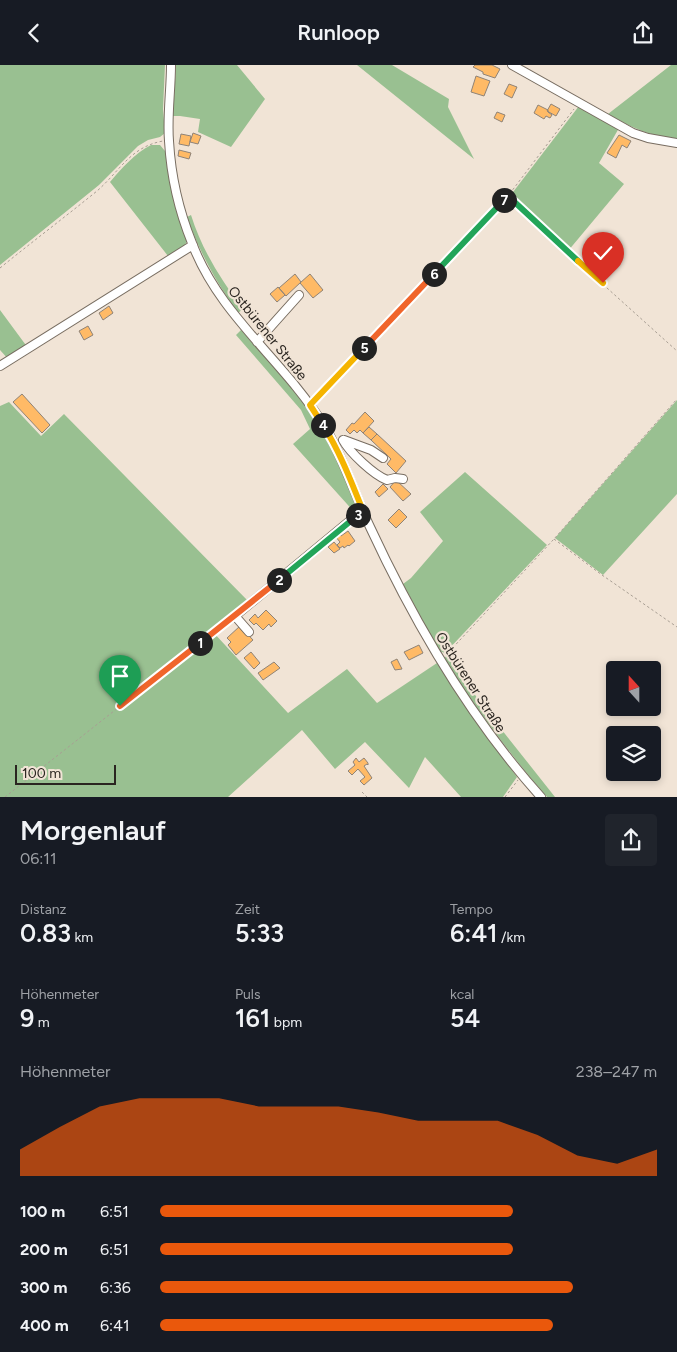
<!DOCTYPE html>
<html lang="de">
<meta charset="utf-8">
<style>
body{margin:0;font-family:Figtree,sans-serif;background:#20242c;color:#f1f3f6;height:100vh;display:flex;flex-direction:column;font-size:19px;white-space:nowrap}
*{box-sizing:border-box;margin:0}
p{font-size:16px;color:#9ea1a6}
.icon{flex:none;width:28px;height:28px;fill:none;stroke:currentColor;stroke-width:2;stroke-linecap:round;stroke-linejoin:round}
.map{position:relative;height:732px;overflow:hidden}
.sheet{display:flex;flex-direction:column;background:#171b24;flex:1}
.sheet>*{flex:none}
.needle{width:32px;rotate:339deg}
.controls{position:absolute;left:606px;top:596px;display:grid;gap:10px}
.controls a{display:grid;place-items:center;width:55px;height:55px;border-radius:5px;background:#171b24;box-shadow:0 2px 8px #0003;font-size:25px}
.scale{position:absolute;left:15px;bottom:12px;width:101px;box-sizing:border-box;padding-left:5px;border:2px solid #2a2520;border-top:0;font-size:14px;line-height:18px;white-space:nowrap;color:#2a2520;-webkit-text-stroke:4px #f1e4d6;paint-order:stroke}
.pin{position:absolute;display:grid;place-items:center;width:42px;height:42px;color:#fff;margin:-51px -21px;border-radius:50% 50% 50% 0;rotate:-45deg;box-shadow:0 0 5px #0007}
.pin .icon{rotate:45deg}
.km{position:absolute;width:25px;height:25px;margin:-12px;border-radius:50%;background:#222;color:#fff;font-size:14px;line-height:25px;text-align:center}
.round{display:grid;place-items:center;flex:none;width:52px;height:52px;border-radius:5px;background:#20242c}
.summary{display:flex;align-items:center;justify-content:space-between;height:85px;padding:0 20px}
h1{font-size:28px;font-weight:600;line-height:38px}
.stats{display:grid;grid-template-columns:repeat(3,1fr);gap:8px;height:85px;padding:5px 20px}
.stats div{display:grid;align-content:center}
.stats b{font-size:25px;font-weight:600}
.stats small{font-size:14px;font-weight:400}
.stats p{font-size:14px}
.chart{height:140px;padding:10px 20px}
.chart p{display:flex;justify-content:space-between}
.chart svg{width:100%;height:90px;margin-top:5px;fill:#ea580c;opacity:.7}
ul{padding:0 20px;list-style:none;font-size:16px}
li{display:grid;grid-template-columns:80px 60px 1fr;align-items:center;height:38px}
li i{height:12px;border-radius:6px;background:#ea580c}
header{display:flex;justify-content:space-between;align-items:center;height:65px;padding:0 20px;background:#171b24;font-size:22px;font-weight:600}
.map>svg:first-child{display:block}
</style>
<header><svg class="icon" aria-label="back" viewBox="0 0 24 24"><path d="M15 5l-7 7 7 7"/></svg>Runloop<svg class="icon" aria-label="share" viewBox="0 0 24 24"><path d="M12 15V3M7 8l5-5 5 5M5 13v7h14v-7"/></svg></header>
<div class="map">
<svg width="677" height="732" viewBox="0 0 677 732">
<rect width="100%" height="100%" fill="#f1e4d6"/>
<!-- green -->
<path fill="#99c091" d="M0,0H165L163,44L165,68L160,72L148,75L138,81L99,120L0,200Z
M176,0H237L265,34L231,82L198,67L200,54L180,51H173Z
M357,0H392L449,34L448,42L474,94Z
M671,0H677V74C647,70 635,64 608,49Z
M579,41L619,63L599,98L624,119L568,186L510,131Z
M151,80H160L165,86L174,136L187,176L184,182L168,191L110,117C122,103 134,89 151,80Z
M191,150C202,185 221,215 243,244L238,248C216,217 200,188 187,152Z
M0,245L28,283L9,295L0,285Z
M241,265C264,290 290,315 309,343C330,375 345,411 362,445L356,449L293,379L310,364L301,345L236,270Z
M677,335V429L603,510L555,473Z
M9,337L41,371L64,349L249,537L213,567L288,648L347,604L377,638L437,598L475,654L517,712L503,732H461L425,692L409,723L365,677L335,704L302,665L228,732H0V341Z
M465,407L547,480L445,588L439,586L403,519L411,513L443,476L420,447Z
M449,589L479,636L555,732H547C509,689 476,642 443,594Z"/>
<!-- building -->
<path fill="#ffba66" stroke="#8f8377" d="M475,0H492L500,4L495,13L483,9V7L473,2Z
M476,11L490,16L484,31L471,27Z
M509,19L517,22L512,33L504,29Z
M551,39L560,44L556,51L547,46Z
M538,40L548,45V47L552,50L550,53L546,51L544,54L534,48Z
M497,47L505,50L502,57L494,53Z
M193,68L201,71L198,79L190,77Z
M181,69L191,71L189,81L179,79Z
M619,70L631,76L627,83L622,80L616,93L607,88Z
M179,85L191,88L189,94L178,91Z
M295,209L301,217L286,231L279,223Z
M310,209L323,225L313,233L300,218Z
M278,222L285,230L277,237L270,229Z
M109,241L113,248L103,255L99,248Z
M88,261L93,270L84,275L79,266Z
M22,329L50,360L42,368L13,337Z
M365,347L374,356L363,368L360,365L357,368L354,365L350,369L346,365L352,358L354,359Z
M369,362L377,369L371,375L363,368Z
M377,369L406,396L396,408L387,399L391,394L371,375Z
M396,415L411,429L403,436L390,422Z
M383,419L388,424L379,432L375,427Z
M399,444L407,452L396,463L388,455Z
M348,466L355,476L349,481L348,480L344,483L343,481L340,483L337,480L340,477L335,471L339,468L341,471Z
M334,477L340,484L334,488L328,482Z
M266,545L277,556L271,562L269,559L263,565L256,558L254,560L249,555L255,549L258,553Z
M240,561L253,575L236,590L228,580L231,577L227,573Z
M419,580L423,588L409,595L404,587Z
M251,587L260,598L254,604L244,593Z
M397,594L402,604L395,605L391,597Z
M274,597L280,603L263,615L258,608Z
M356,693L359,697L364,693L368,698V700L367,699L364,701L372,713L364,720L360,716L365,712L358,704L352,710L348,706L355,700L353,697Z"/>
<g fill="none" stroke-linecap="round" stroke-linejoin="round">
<defs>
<path id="minor" d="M171,0C171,25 167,51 169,76C171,111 179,146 192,178C219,250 283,295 323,359C343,391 354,428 370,462C415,559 469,652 541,732
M512,0L633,68L648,73L677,78
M257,277L299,230
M0,301L193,180
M343,375C350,388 374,410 387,415L395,413L403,414
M344,375L371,385L383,393
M249,567L235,551L363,445"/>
</defs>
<!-- minor casing -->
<use href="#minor" stroke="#786d61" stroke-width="10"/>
<!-- path -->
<path stroke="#a89e93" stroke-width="1" stroke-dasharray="2.5 2.5" stroke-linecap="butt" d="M508,131L567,187L677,286
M0,203C32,177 65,152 97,126C120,106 130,82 163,76
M314,336L508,131L574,44
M554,474L602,510L677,562
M446,590L554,474L677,334
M362,727L367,732
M5,732L228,556
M505,732L518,715"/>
<!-- minor -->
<use href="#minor" stroke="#fff" stroke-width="8"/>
</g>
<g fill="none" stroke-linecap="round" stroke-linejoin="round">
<defs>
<path id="split-1" d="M120,641L200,578"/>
<path id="split-2" d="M200,578L279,515"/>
<path id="split-3" d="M279,515L358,450"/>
<path id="split-4" d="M323,360C340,387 351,416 363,446L358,450"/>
<path id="split-5" d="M323,360L310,340L364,283"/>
<path id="split-6" d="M364,283L434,209"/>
<path id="split-7" d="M434,209L504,135"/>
<path id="split-8" d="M504,135L508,131L578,196"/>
<path id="split-9" d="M578,196L603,218"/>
</defs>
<!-- split-1 casing -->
<use href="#split-1" stroke="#fff" stroke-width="10"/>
<!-- split-2 casing -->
<use href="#split-2" stroke="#fff" stroke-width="10"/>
<!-- split-3 casing -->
<use href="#split-3" stroke="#fff" stroke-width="10"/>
<!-- split-4 casing -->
<use href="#split-4" stroke="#fff" stroke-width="10"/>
<!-- split-5 casing -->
<use href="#split-5" stroke="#fff" stroke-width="10"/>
<!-- split-6 casing -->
<use href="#split-6" stroke="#fff" stroke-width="10"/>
<!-- split-7 casing -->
<use href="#split-7" stroke="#fff" stroke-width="10"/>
<!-- split-8 casing -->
<use href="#split-8" stroke="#fff" stroke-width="10"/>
<!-- split-9 casing -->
<use href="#split-9" stroke="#fff" stroke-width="10"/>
<!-- split-1 -->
<use href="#split-1" stroke="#f0652b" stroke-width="6"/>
<!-- split-2 -->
<use href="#split-2" stroke="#f0652b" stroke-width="6"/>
<!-- split-3 -->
<use href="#split-3" stroke="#22a559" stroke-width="6"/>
<!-- split-4 -->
<use href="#split-4" stroke="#f5b400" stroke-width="6"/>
<!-- split-5 -->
<use href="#split-5" stroke="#f5b400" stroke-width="6"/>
<!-- split-6 -->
<use href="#split-6" stroke="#f0652b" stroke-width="6"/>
<!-- split-7 -->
<use href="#split-7" stroke="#22a559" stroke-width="6"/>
<!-- split-8 -->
<use href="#split-8" stroke="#22a559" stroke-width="6"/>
<!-- split-9 -->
<use href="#split-9" stroke="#f5b400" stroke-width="6"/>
</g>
<g text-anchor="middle" stroke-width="4.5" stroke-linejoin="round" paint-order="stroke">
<!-- street labels -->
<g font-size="14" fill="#2a2520" stroke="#f1e4d6">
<text transform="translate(268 268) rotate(51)" y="5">Ostbürener Straße</text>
<text transform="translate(471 617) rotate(57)" y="5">Ostbürener Straße</text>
</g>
</g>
</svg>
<div class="controls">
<a><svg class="needle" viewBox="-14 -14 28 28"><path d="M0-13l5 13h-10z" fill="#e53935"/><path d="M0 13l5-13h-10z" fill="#9ea1a6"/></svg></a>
<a><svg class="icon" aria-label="layers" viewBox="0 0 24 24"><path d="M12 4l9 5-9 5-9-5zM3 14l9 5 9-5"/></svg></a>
</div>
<div class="scale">100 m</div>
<div class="pin" style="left:120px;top:641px;background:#1e9e55"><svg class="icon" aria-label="arrive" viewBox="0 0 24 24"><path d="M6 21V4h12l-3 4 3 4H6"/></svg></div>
<div class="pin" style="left:603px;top:218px;background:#d93025"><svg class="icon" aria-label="check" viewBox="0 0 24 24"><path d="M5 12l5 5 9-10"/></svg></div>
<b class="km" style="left:200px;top:578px">1</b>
<b class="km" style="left:279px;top:515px">2</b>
<b class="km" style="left:358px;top:450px">3</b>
<b class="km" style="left:323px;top:360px">4</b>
<b class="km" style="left:364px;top:283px">5</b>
<b class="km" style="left:434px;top:209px">6</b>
<b class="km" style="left:504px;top:135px">7</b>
</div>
<section class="sheet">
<div class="summary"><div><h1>Morgenlauf</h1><p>06:11</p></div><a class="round"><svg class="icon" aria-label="share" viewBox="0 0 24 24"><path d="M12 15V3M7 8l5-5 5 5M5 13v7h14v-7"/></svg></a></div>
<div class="stats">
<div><p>Distanz</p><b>0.83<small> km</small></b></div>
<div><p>Zeit</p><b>5:33</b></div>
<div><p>Tempo</p><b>6:41<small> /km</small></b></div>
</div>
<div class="stats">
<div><p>Höhenmeter</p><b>9<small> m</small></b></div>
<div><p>Puls</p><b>161<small> bpm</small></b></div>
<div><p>kcal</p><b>54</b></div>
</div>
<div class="chart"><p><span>Höhenmeter</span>238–247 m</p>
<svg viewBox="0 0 160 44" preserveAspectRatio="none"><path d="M0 44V31L10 20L20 10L30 6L40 6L50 6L60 10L70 10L80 10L90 13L100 17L110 17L120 17L130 24L140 34L150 38L160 31V44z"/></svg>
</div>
<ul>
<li><b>100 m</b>6:51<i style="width:71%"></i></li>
<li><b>200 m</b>6:51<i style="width:71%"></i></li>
<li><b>300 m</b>6:36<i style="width:83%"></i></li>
<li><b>400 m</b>6:41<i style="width:79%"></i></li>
</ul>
</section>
